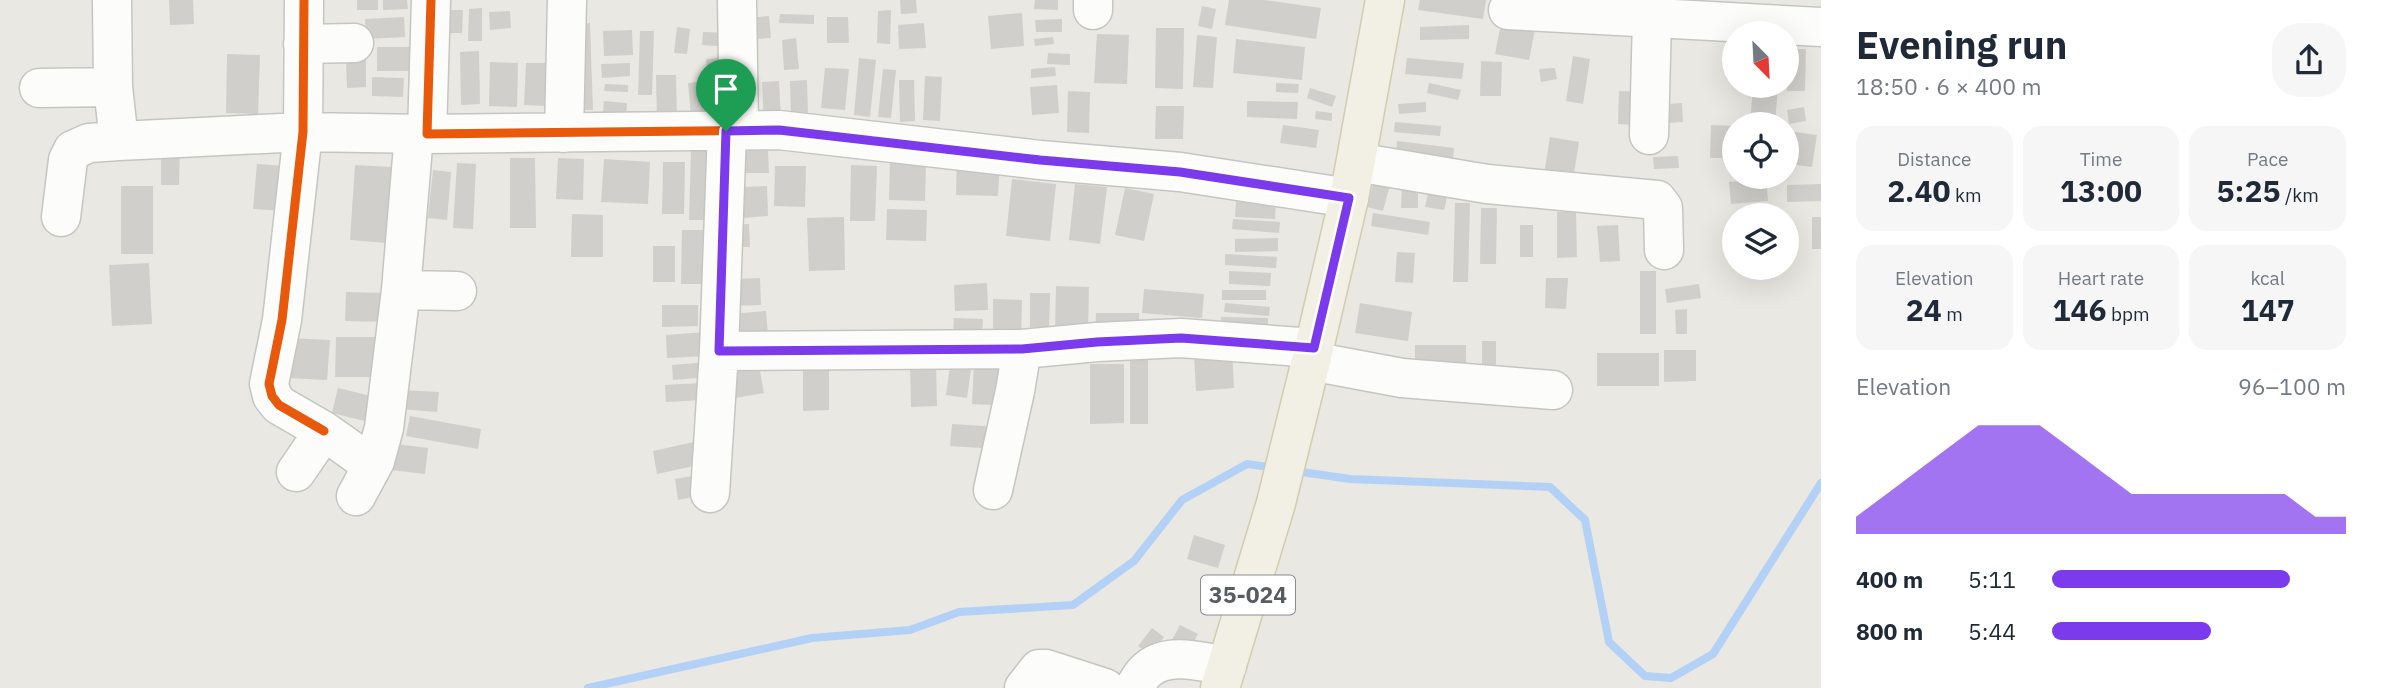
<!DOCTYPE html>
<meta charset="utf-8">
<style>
body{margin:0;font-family:"IBM Plex Sans",sans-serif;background:#f6f6f7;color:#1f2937;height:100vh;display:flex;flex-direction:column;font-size:26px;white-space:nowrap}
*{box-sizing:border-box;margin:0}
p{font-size:23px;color:#747a83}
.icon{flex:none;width:38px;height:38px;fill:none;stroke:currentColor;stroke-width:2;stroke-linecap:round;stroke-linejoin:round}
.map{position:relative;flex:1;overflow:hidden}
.sheet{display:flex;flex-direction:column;background:#fff;width:560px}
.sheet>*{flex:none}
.needle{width:46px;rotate:156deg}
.tools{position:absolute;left:1722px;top:21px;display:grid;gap:14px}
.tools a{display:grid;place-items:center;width:77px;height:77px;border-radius:50%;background:#fff;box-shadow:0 7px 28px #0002;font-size:35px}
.pin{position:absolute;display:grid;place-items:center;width:60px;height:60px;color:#fff;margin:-72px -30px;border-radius:50% 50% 50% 0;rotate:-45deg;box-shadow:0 0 7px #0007}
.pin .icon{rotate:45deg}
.round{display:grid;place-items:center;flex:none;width:74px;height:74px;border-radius:28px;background:#f6f6f7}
.headline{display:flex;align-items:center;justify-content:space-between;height:119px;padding:0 35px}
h1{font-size:38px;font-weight:800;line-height:52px}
.metrics{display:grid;grid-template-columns:repeat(3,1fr);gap:10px;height:119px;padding:7px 35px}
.metrics div{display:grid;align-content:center;border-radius:18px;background:#f6f6f7;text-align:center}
.metrics b{font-size:30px;font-weight:800}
.metrics small{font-size:19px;font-weight:400}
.metrics p{font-size:19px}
.chart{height:196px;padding:14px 35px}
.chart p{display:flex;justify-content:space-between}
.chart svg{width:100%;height:126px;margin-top:7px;fill:#7c3aed;opacity:.7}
ul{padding:0 35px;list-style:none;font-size:23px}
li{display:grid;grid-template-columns:112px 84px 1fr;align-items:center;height:52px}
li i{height:18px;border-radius:9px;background:#7c3aed}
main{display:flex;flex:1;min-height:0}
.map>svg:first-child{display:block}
</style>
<main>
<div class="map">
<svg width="1821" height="688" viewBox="0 0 1821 688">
<rect width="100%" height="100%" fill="#e9e8e2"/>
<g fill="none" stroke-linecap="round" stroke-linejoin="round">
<!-- stream -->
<path stroke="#b3d1f6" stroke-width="8" d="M1295,471L1350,479L1550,487L1585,520L1609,642L1645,676L1671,678L1713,654L1821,483
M588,688L812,638L910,630L959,612L1073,605L1134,561L1182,500L1247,464L1275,468"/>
</g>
<!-- building -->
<path fill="#d0cfcb" d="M169,0H193L194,24L170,25Z
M357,0H378V10H357Z
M383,0H407L408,9L383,10Z
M900,0H916L917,13L901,14Z
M1035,0H1058V10L1034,9Z
M1229,0H1264L1321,8L1316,39L1225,25Z
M1420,0H1486L1483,19L1418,10Z
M1202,6L1216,9L1212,29L1198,26Z
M482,8V41H468L469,9Z
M451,10H463L462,33H450Z
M891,10L890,44L877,43L878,11Z
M510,11L511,28L490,30L489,12Z
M1022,13L1024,46L991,49L988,16Z
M780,14L814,15V24L779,23Z
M769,16L771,38L742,40L740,19Z
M404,17L405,37L366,39L365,19Z
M827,17H848L849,43H827Z
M1062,19V32H1036L1035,20Z
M590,23L593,110H579L577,24Z
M924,23L926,48L899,49L898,25Z
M1501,24L1535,30L1529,60L1495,54Z
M1469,25V39L1420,40V27Z
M677,27L690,29L687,54L674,53Z
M1156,28H1184L1183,89L1155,88Z
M632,30L633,55L604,56L603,31Z
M640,31H654L652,95H638Z
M703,32L733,33V47L702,45Z
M1097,34L1129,35L1127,84L1094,83Z
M1197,35L1217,37L1213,88L1193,87Z
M1053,37L1054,44L1035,46L1034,39Z
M796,38L799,69L784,70L782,40Z
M1236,39L1305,47L1302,80L1233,73Z
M377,47H411V71H377Z
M1787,49H1806L1805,91H1787Z
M479,51L480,104L461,105L460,52Z
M1048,53L1070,54V65L1047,64Z
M227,54L260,55L258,114L226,113Z
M1573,56L1590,59L1583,104L1566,101Z
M719,58L720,71L707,72L706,59Z
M859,58L876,60L870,117L854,115Z
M1407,58L1464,63L1462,79L1405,74Z
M346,60H366V87L347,88Z
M1481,61L1502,62L1501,96H1480Z
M490,62L518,63L517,107L489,106Z
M526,63H549L547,106L524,105Z
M630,63V76L602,78L601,64Z
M1055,67L1056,76L1031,78V69Z
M825,68L849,69L845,110L821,108Z
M1555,68L1557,79L1541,82L1539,69Z
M883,69L896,70L891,118L878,117Z
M656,75H676L677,119L657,120Z
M925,76L942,77L940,121L923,120Z
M372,77L404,78L403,97L372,96Z
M733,78L718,122L714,80Z
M807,80L808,115L791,116L790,81Z
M899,80H914L915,121L900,122Z
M706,81L709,113L691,115L688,83Z
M779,81L781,123L764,124L762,82Z
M1276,83L1299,84L1298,93L1276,92Z
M1429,83L1461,90L1458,100L1427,93Z
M605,84L628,85V92L604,91Z
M1057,85L1059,113L1032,115L1030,87Z
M1753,86H1778L1775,124H1750Z
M1310,88L1336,96L1332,107L1307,98Z
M1068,91L1090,92L1089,133L1067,132Z
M1619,91L1640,92L1638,125L1618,124Z
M604,101L627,103L626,115L603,113Z
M1247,101L1298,102L1297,119L1247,117Z
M1426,102V112L1399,114L1398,104Z
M1682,103L1683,122L1653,124L1652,105Z
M1156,106H1184L1183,139H1155Z
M1804,107L1806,121L1789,124L1787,110Z
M1316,111L1332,113V121L1315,119Z
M1395,122L1441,126L1440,136L1394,132Z
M1283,125L1319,130L1316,148L1280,143Z
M1711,125L1734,126L1733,158H1710Z
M1795,132L1817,135L1812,167L1790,164Z
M1550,137L1579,142L1572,186L1543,181Z
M1397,141L1454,148L1452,169L1395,162Z
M161,146H180L179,185H161Z
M738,149H768L769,173H738Z
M691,151H717L715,220H689Z
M1678,156L1679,168L1654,169L1653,157Z
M957,157L1000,159L998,196L956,195Z
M510,158H535L536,228H510Z
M558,158L584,159L583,200L556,199Z
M604,159L650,162L648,204L601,202Z
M890,161H926L925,201L889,200Z
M663,162H685L684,214H662Z
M457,163L476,164L473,229L453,228Z
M257,164L287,166L284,211L253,209Z
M355,165L392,167L387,243L350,240Z
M851,165L877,166L875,221H850Z
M775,166H806L805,207L774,206Z
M433,170L451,172L447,220L428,218Z
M1012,179L1056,184L1050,241L1006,236Z
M1766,179L1768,201L1731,204L1729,182Z
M1374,181L1390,185L1383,211L1367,207Z
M1418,183V208H1401L1402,184Z
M1075,184L1107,187L1100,244L1069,240Z
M1821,184V201L1787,202V185Z
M1430,185L1449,189L1444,210L1425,207Z
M121,186H153V254H121Z
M767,186L768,216L744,218L743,187Z
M1237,186L1277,189L1275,219L1235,217Z
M1125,188L1154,194L1144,241L1115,235Z
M1455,203H1470L1468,282H1453Z
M1481,208H1497L1496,264H1480Z
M887,209L927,210L926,241L886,240Z
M1557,212H1576L1577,257L1557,258Z
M1373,213L1430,222L1428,235L1371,226Z
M572,214L603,215V257H571Z
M844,217L845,270L809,271L807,218Z
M1812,217H1821V249H1812Z
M1233,219L1280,222L1279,233L1232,229Z
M749,224L750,247H727L726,225Z
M1520,225H1533V257H1520Z
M1618,225L1620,261L1600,262L1597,226Z
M682,230H707V284H681Z
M1278,238V251L1235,252V239Z
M653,246H675V282H653Z
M1397,252L1415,253L1413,283L1395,282Z
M1225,254L1277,257L1276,268L1225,265Z
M149,263L152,324L112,326L109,265Z
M1229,271L1271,273L1270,286L1229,284Z
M1640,271H1656V334H1640Z
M760,278L761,305L729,306L728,279Z
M1546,278H1568L1566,309L1545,308Z
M987,283L988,310L955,311L954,285Z
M1699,284L1701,298L1667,303L1665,289Z
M1056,286L1089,287L1088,332H1055Z
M1144,289L1204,294L1202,318L1142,313Z
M1222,290H1266V300H1222Z
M346,292L388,293L387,322L345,321Z
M1030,293H1050L1049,328L1030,327Z
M993,299L1022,300L1021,338L993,337Z
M1225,303L1270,307L1269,316L1224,312Z
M1360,303L1412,312L1408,341L1355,333Z
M662,305H698V326L662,327Z
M1687,309V334H1676L1675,310Z
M766,311L769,347L734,350L731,314Z
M1096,313H1139V336L1095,335Z
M1221,317L1268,318V328H1221Z
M954,318L983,319L981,347L952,345Z
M706,332L708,356L667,358L666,335Z
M336,337H379V377H335Z
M290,338L330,340L327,380L287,378Z
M1482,341H1496V378H1482Z
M1415,345H1466V374L1415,373Z
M1232,350L1234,388L1196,391L1194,354Z
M1664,350H1696V381L1664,382Z
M1597,353H1659V386H1597Z
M1130,355H1148V424H1130Z
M951,359L972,362L967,398L946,395Z
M708,362L709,377L673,380L672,365Z
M803,363H829V410L803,411Z
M936,363L937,406L911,407L910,364Z
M974,363L1012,364L1010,406L972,404Z
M1090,364H1124V423L1090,424Z
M759,366L764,393L735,398L731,371Z
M702,383L703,400L666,402L665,385Z
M338,388L375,397L369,422L332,413Z
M402,390L439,392L437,412L401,409Z
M410,416L481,429L478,449L406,436Z
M952,424L1000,427L998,449L950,446Z
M703,440L708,463L657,474L653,451Z
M396,444L428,448L425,474L392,470Z
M703,474L707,494L678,500L675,479Z
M1194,535L1225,545L1218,568L1187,559Z
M1180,625L1198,634L1188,653L1170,644Z
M1152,628L1164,637L1150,655L1138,646Z"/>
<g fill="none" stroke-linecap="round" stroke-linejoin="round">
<defs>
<path id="minor" d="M112,0L113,87L119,141L303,132L427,134
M304,0L303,132L282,320L269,384L272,396L279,405L324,431
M431,0L427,134L779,130L1040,160L1180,172L1349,198
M737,0L739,130
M1093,10V0
M1508,10L1821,27
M303,44L354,43
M39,88L113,87
M564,133L567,0
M1649,135L1652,18
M1356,162L1487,184L1657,200L1663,208L1664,250
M61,217L68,160L73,150L89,143L119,141
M401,290L457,291
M719,351L1022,349L1097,342L1181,338L1314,348
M1311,361L1402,378L1553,390
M296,472L324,431L372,465
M993,490L1015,391L1022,349
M710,493L719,351L727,131
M356,496L375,461L384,428L401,290L414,134
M1024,688L1039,669H1046L1105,688
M1134,688C1138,682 1141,675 1147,670C1168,651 1202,662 1227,666"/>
<path id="major" d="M1220,688L1276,503L1311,361L1349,198L1385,0"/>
</defs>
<!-- minor casing -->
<use href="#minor" stroke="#c5c6c4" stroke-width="41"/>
<!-- major casing -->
<use href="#major" stroke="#d2ccaf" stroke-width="41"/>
<!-- minor -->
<use href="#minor" stroke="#fcfcfb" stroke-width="38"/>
<!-- major -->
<use href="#major" stroke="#f2f0e5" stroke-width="38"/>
<defs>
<path id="cycleway" d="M304,0L303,132L282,320L269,384L272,396L279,405L324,431
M431,0L427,134L779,130L1040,160L1180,172L1349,198
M719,351L1022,349L1097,342L1181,338L1314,348"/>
</defs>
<!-- cycleway casing -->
<use href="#cycleway" stroke="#fff" stroke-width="13"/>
<!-- cycleway -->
<use href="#cycleway" stroke="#e8590c" stroke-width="9"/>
</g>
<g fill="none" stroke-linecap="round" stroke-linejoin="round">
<defs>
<path id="route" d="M779,130L1040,160L1180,172L1349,198L1314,348L1181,338L1097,342L1022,349L719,351L726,131Z"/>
</defs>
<!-- route casing -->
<use href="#route" stroke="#fff" stroke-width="14"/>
<!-- route -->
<use href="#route" stroke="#7c3aed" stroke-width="9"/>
</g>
<g text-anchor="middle" stroke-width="5" stroke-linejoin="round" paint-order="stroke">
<!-- shield labels -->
<rect fill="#fff" stroke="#8a8c90" stroke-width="2" x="1201" y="575.5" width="94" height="39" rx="5"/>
<g font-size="23" font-weight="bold" fill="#585b61">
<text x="1248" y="603">35-024</text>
</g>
</g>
</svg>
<div class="tools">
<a><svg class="needle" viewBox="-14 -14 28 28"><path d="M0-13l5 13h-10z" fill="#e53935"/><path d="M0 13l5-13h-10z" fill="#747a83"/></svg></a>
<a><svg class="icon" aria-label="locate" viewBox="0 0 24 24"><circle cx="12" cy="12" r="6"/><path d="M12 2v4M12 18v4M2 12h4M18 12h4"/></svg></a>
<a><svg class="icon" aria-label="layers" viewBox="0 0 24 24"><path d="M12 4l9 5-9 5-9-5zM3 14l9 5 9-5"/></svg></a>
</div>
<div class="pin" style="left:726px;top:131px;background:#1e9e55"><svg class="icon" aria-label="arrive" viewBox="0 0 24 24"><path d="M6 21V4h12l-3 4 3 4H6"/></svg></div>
</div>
<section class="sheet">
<div class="headline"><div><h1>Evening run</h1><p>18:50 · 6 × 400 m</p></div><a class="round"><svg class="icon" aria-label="share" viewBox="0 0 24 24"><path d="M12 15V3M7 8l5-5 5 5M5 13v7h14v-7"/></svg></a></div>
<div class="metrics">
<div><p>Distance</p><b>2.40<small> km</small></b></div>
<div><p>Time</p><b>13:00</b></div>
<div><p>Pace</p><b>5:25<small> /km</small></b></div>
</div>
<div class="metrics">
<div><p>Elevation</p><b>24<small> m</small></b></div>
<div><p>Heart rate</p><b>146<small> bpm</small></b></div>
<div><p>kcal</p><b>147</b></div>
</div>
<div class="chart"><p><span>Elevation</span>96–100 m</p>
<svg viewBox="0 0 160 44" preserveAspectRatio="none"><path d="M0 44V38L10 30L20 22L30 14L40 6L50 6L60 6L70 14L80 22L90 30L100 30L110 30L120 30L130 30L140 30L150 38L160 38V44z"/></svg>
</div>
<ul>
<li><b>400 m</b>5:11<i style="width:81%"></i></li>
<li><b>800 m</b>5:44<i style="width:54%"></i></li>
</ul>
</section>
</main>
